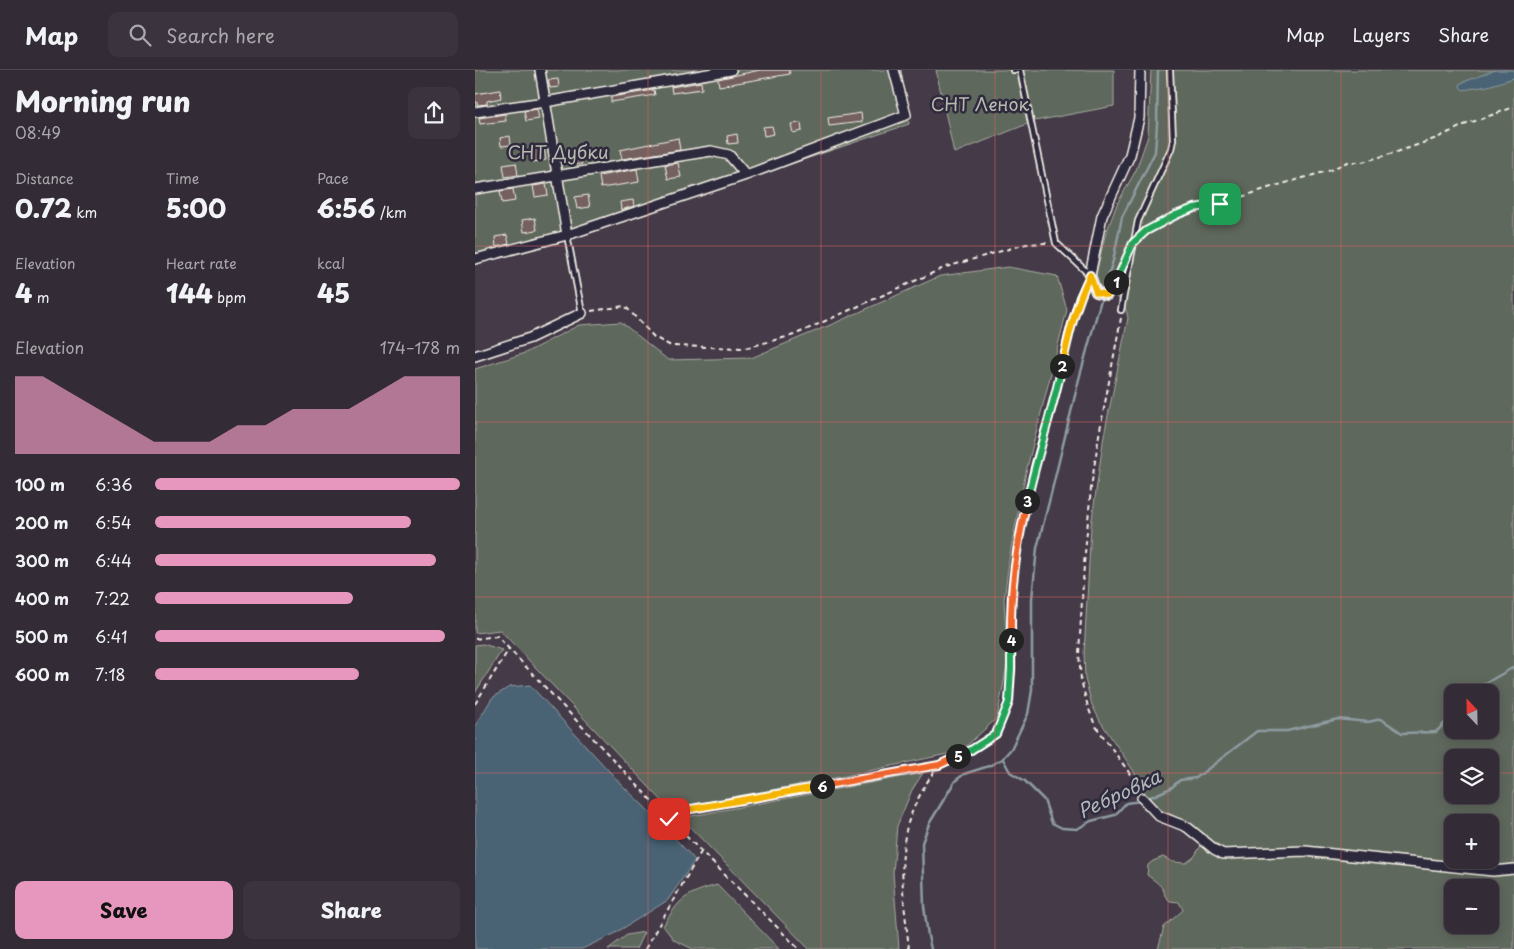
<!DOCTYPE html>
<meta charset="utf-8">
<style>
body{margin:0;font-family:"Playpen Sans",sans-serif;background:#3b343e;color:#f1f3f6;height:100vh;display:flex;flex-direction:column;font-size:19px;white-space:nowrap}
*{box-sizing:border-box;margin:0}
p{font-size:16px;color:#a9a7ad}
.icon{flex:none;width:28px;height:28px;fill:none;stroke:currentColor;stroke-width:2;stroke-linecap:round;stroke-linejoin:round}
.map{position:relative;flex:1;overflow:hidden}
.details{display:flex;flex-direction:column;background:#332c36;width:475px}
.details>*{flex:none}
.needle{width:32px;rotate:338deg}
.buttons{position:absolute;left:969px;top:614px;display:grid;gap:10px}
.buttons a{display:grid;place-items:center;width:55px;height:55px;border-radius:10px;background:#332c36;box-shadow:0 2px 12px #0003,0 0 0 1px #4e4851;font-size:25px}
.pin{position:absolute;display:grid;place-items:center;width:42px;height:42px;color:#fff;margin:-21px;border-radius:10px;box-shadow:0 2px 8px #0006}
.km{position:absolute;width:25px;height:25px;margin:-12px;border-radius:50%;background:#222;color:#fff;font-size:14px;line-height:25px;text-align:center}
.round{display:grid;place-items:center;flex:none;width:52px;height:52px;border-radius:10px;background:#3b343e}
.head{display:flex;align-items:center;justify-content:space-between;height:85px;padding:0 15px}
h1{font-size:28px;font-weight:800;line-height:38px}
.figures{display:grid;grid-template-columns:repeat(3,1fr);gap:8px;height:85px;padding:5px 15px}
.figures div{display:grid;align-content:center}
.figures b{font-size:25px;font-weight:800}
.figures small{font-size:14px;font-weight:400}
.figures p{font-size:14px}
.chart{height:140px;padding:10px 15px}
.chart p{display:flex;justify-content:space-between}
.chart svg{width:100%;height:90px;margin-top:5px;fill:#e797bd;opacity:.7}
.action{display:flex;gap:10px;margin-top:auto;padding:10px 15px}
.action a{flex:1;height:58px;border-radius:10px;background:#e797bd;color:#111;font-size:20px;font-weight:800;line-height:58px;text-align:center}
.action a+a{background:#3b343e;color:#f1f3f6}
ul{padding:0 15px;list-style:none;font-size:16px}
li{display:grid;grid-template-columns:80px 60px 1fr;align-items:center;height:38px}
li i{height:12px;border-radius:6px;background:#e797bd}
header{display:flex;align-items:center;gap:30px;box-sizing:border-box;height:70px;padding:0 25px;background:#332c36;border-bottom:1px solid #4e4851}
header strong{font-size:24px}
nav{display:flex;gap:28px;margin-inline-start:auto;font-size:18px}
.search{width:350px;height:45px;background:#3b343e;display:flex;align-items:center;gap:12px;box-sizing:border-box;padding:0 18px;border-radius:10px;color:#a9a7ad;font-size:19px}
main{display:flex;flex:1;min-height:0}
.map>svg:first-child{display:block}
</style>
<header>
<strong>Map</strong>
<div class="search"><svg class="icon" aria-label="search" viewBox="0 0 24 24"><circle cx="10" cy="10" r="6"/><path d="M15 15l6 6"/></svg>Search here</div>
<nav><a>Map</a><a>Layers</a><a>Share</a></nav>
</header>
<main>
<section class="details">
<div class="head"><div><h1>Morning run</h1><p>08:49</p></div><a class="round"><svg class="icon" aria-label="share" viewBox="0 0 24 24"><path d="M12 15V3M7 8l5-5 5 5M5 13v7h14v-7"/></svg></a></div>
<div class="figures">
<div><p>Distance</p><b>0.72<small> km</small></b></div>
<div><p>Time</p><b>5:00</b></div>
<div><p>Pace</p><b>6:56<small> /km</small></b></div>
</div>
<div class="figures">
<div><p>Elevation</p><b>4<small> m</small></b></div>
<div><p>Heart rate</p><b>144<small> bpm</small></b></div>
<div><p>kcal</p><b>45</b></div>
</div>
<div class="chart"><p><span>Elevation</span>174–178 m</p>
<svg viewBox="0 0 160 44" preserveAspectRatio="none"><path d="M0 44V6L10 6L20 14L30 22L40 30L50 38L60 38L70 38L80 30L90 30L100 22L110 22L120 22L130 14L140 6L150 6L160 6V44z"/></svg>
</div>
<ul>
<li><b>100 m</b>6:36<i style="width:100%"></i></li>
<li><b>200 m</b>6:54<i style="width:84%"></i></li>
<li><b>300 m</b>6:44<i style="width:92%"></i></li>
<li><b>400 m</b>7:22<i style="width:65%"></i></li>
<li><b>500 m</b>6:41<i style="width:95%"></i></li>
<li><b>600 m</b>7:18<i style="width:67%"></i></li>
</ul>
<div class="action"><a>Save</a><a>Share</a></div>
</section>
<div class="map">
<svg width="1039" height="879" viewBox="0 0 1039 879">
<rect width="100%" height="100%" fill="#443a48"/>
<filter id="ink" filterUnits="userSpaceOnUse"><feTurbulence type="fractalNoise" baseFrequency=".02" numOctaves="2"/><feDisplacementMap in="SourceGraphic" scale="10" xChannelSelector="R" yChannelSelector="G"/><feConvolveMatrix kernelMatrix="1 2 1 2 8 2 1 2 1" color-interpolation-filters="sRGB"/></filter>
<g filter="url(#ink)">
<!-- green -->
<path fill="#5e675b" stroke="#a9aca2" fill-rule="evenodd" d="M0,0H426L434,54L124,159L92,165L0,189Z
M461,0H639V36L560,51L479,83Z
M676,0H1039V879H683L689,857L708,840L704,832L695,831L690,826C689,816 680,811 672,805L673,795L678,791L688,787L698,792L711,793L719,787L727,774L712,752L686,740L677,734L672,727L658,700L625,651L617,635L610,609L609,584L616,456L629,365L653,248C650,231 641,223 624,220L620,209L630,166L642,134L661,100L673,66ZM978,622H1015V660H978ZM978,688H1015V725H978ZM978,752H1015V790H978ZM978,818H1015V855H978Z
M533,197L582,206L592,240L551,402L535,483L529,530L533,591L522,648L486,681L370,706L230,733L193,737L25,560L0,563V299L50,283L104,255L146,252L193,290L276,288L360,253L465,206Z
M8,574L27,580L0,623V575Z
M448,703L437,720L422,756L418,803L424,879H334L206,748Z
M242,815L304,879H218L199,870L188,856C205,828 210,824 242,815Z
M169,862L161,879H133L152,865Z"/>
<!-- water -->
<path fill="#4a6374" stroke="#8e9ca2" d="M1020,0H1039V8L1013,16L988,20L985,17L986,13Z
M55,615L146,714L179,746L220,790L193,830L139,864L107,879H0V656L17,628L34,617Z"/>
<g fill="none" stroke-linecap="round" stroke-linejoin="round">
<!-- stream -->
<path stroke="#8e9ca2" stroke-width="2.5" d="M628,221L638,191L647,147L680,82L682,54L683,0
M999,622L1004,617L1039,597
M528,689L535,702L550,711L569,730L577,753L587,758L602,759L616,751L640,745L651,733L666,731
M671,729L696,718L705,710L721,708L782,661H812L863,649L893,652L906,649L927,663L961,662L978,645
M456,879L453,866L449,836L447,773L454,754L480,711L489,704L514,696L527,689L536,679L553,644L557,620V529L562,478L575,428L604,309L627,226"/>
</g>
<!-- building -->
<path fill="#746161" stroke="#f4f1e8" d="M285,0H314L315,4L244,16L243,9Z
M83,9L84,17L75,18L73,10Z
M226,12L227,19L197,23L196,17Z
M25,20L26,28L12,31V34L2,35V32H0V24Z
M179,20L180,25L136,32V27Z
M62,39L64,49L51,51L49,41Z
M386,43L387,52L354,56L353,48Z
M30,44L31,51L5,54L4,48Z
M326,53L327,61L318,63L316,54Z
M297,56L299,64L289,66L288,57Z
M262,64L263,73L253,74L252,66Z
M35,66L36,75L26,76L25,68Z
M203,68L205,80L147,89L145,80Z
M69,78L71,90L58,92L56,80Z
M105,85L107,94L97,95L96,87Z
M41,93L43,105L30,107L28,95Z
M203,93L206,107L193,109L190,95Z
M162,99L164,112L126,118L124,106Z
M71,114L73,125L60,127L58,116Z
M38,119L40,131L27,133L25,121Z
M113,125L115,137L102,139L100,127Z
M158,130L159,136L146,140L145,132Z
M60,148L62,160L49,162L47,150Z
M32,165L34,174L21,177L20,167Z"/>
<g fill="none" stroke-linecap="round" stroke-linejoin="round">
<defs>
<path id="lane" d="M92,165L107,243
M646,240L663,151L696,79L698,70L695,1
M464,695L497,680L521,664L534,632L537,598L536,523L542,476L560,394L581,324L593,266L604,227L615,205L581,173L545,0H538"/>
<path id="street" d="M65,0L92,165
M0,42L70,32L256,0
M0,119L236,81L254,85L271,105L431,45L419,0
M0,189L92,165L271,105
M632,225L621,222L615,205L627,146L655,85L664,48L665,0
M0,286L55,268L107,243
M667,728L684,746L712,757L739,779L748,784L830,781L1018,801L1039,799"/>
</defs>
<!-- lane casing -->
<use href="#lane" stroke="#f4f1e8" stroke-width="8"/>
<!-- street casing -->
<use href="#street" stroke="#f4f1e8" stroke-width="12"/>
<!-- path -->
<path stroke="#f4f1e8" stroke-width="2" stroke-dasharray="5 4" stroke-linecap="butt" d="M667,165L671,161L701,145L719,138L755,131L793,118L856,100L872,92H887L922,82L962,68L989,55L1039,37
M637,219L646,201
M116,241L150,236L179,267L196,276L270,278L319,265L471,197L551,174L573,173
M646,248L624,365L616,418L609,494L604,584L606,610L613,637L620,655L653,701L664,721
M0,569L22,566L194,749L324,879
M0,634L34,579
M189,744L457,696
M170,879L226,782
M434,879C430,840 423,799 431,761C434,744 450,713 461,699"/>
<!-- lane -->
<use href="#lane" stroke="#2f2a3d" stroke-width="4.5"/>
<!-- street -->
<use href="#street" stroke="#2f2a3d" stroke-width="9"/>
</g>
</g>
<g fill="none" stroke-linecap="round" stroke-linejoin="round" filter="url(#ink)">
<defs>
<path id="split-1" d="M641,212L658,173L671,161L701,145L719,138L745,134"/>
<path id="split-2" d="M587,296C594,264 601,234 615,205L621,222L632,225L640,217L641,212"/>
<path id="split-3" d="M552,431C562,386 577,342 587,296"/>
<path id="split-4" d="M536,570C535,520 541,480 552,431"/>
<path id="split-5" d="M483,686L496,680L521,664L534,632L536,598V570"/>
<path id="split-6" d="M347,716L464,695L483,686"/>
<path id="split-7" d="M194,749L188,744L347,716"/>
</defs>
<!-- split-1 casing -->
<use href="#split-1" stroke="#fff" stroke-width="10"/>
<!-- split-2 casing -->
<use href="#split-2" stroke="#fff" stroke-width="10"/>
<!-- split-3 casing -->
<use href="#split-3" stroke="#fff" stroke-width="10"/>
<!-- split-4 casing -->
<use href="#split-4" stroke="#fff" stroke-width="10"/>
<!-- split-5 casing -->
<use href="#split-5" stroke="#fff" stroke-width="10"/>
<!-- split-6 casing -->
<use href="#split-6" stroke="#fff" stroke-width="10"/>
<!-- split-7 casing -->
<use href="#split-7" stroke="#fff" stroke-width="10"/>
<!-- split-1 -->
<use href="#split-1" stroke="#22a559" stroke-width="6"/>
<!-- split-2 -->
<use href="#split-2" stroke="#f5b400" stroke-width="6"/>
<!-- split-3 -->
<use href="#split-3" stroke="#22a559" stroke-width="6"/>
<!-- split-4 -->
<use href="#split-4" stroke="#f0652b" stroke-width="6"/>
<!-- split-5 -->
<use href="#split-5" stroke="#22a559" stroke-width="6"/>
<!-- split-6 -->
<use href="#split-6" stroke="#f0652b" stroke-width="6"/>
<!-- split-7 -->
<use href="#split-7" stroke="#f5b400" stroke-width="6"/>
</g>
<!-- grid -->
<path fill="none" stroke="#df6462" stroke-width="1" stroke-opacity="0.55" d="M173,0V879M346,0V879M520,0V879M693,0V879M866,0V879M0,176H1039M0,352H1039M0,527H1039M0,703H978M1015,703H1039"/>
<g text-anchor="middle" stroke-width="5" stroke-linejoin="round" paint-order="stroke">
<!-- park labels -->
<g font-size="18" fill="#b8bab0" stroke="#2f2a3d">
<text x="505" y="41">СНТ Ленок</text>
<text x="83" y="89">СНТ Дубки</text>
</g>
<!-- water labels -->
<g font-size="19" font-style="italic" fill="#b0b8ba" stroke="#2f2a3d">
<text transform="translate(644 724) rotate(-25)" y="7">Ребровка</text>
</g>
</g>
</svg>
<div class="buttons">
<a><svg class="needle" viewBox="-14 -14 28 28"><path d="M0-13l5 13h-10z" fill="#e53935"/><path d="M0 13l5-13h-10z" fill="#a9a7ad"/></svg></a>
<a><svg class="icon" aria-label="layers" viewBox="0 0 24 24"><path d="M12 4l9 5-9 5-9-5zM3 14l9 5 9-5"/></svg></a>
<a>+</a>
<a>−</a>
</div>
<div class="pin" style="left:745px;top:134px;background:#1e9e55"><svg class="icon" aria-label="arrive" viewBox="0 0 24 24"><path d="M6 21V4h12l-3 4 3 4H6"/></svg></div>
<div class="pin" style="left:194px;top:749px;background:#d93025"><svg class="icon" aria-label="check" viewBox="0 0 24 24"><path d="M5 12l5 5 9-10"/></svg></div>
<b class="km" style="left:641px;top:212px">1</b>
<b class="km" style="left:587px;top:296px">2</b>
<b class="km" style="left:552px;top:431px">3</b>
<b class="km" style="left:536px;top:570px">4</b>
<b class="km" style="left:483px;top:686px">5</b>
<b class="km" style="left:347px;top:716px">6</b>
</div>
</main>
